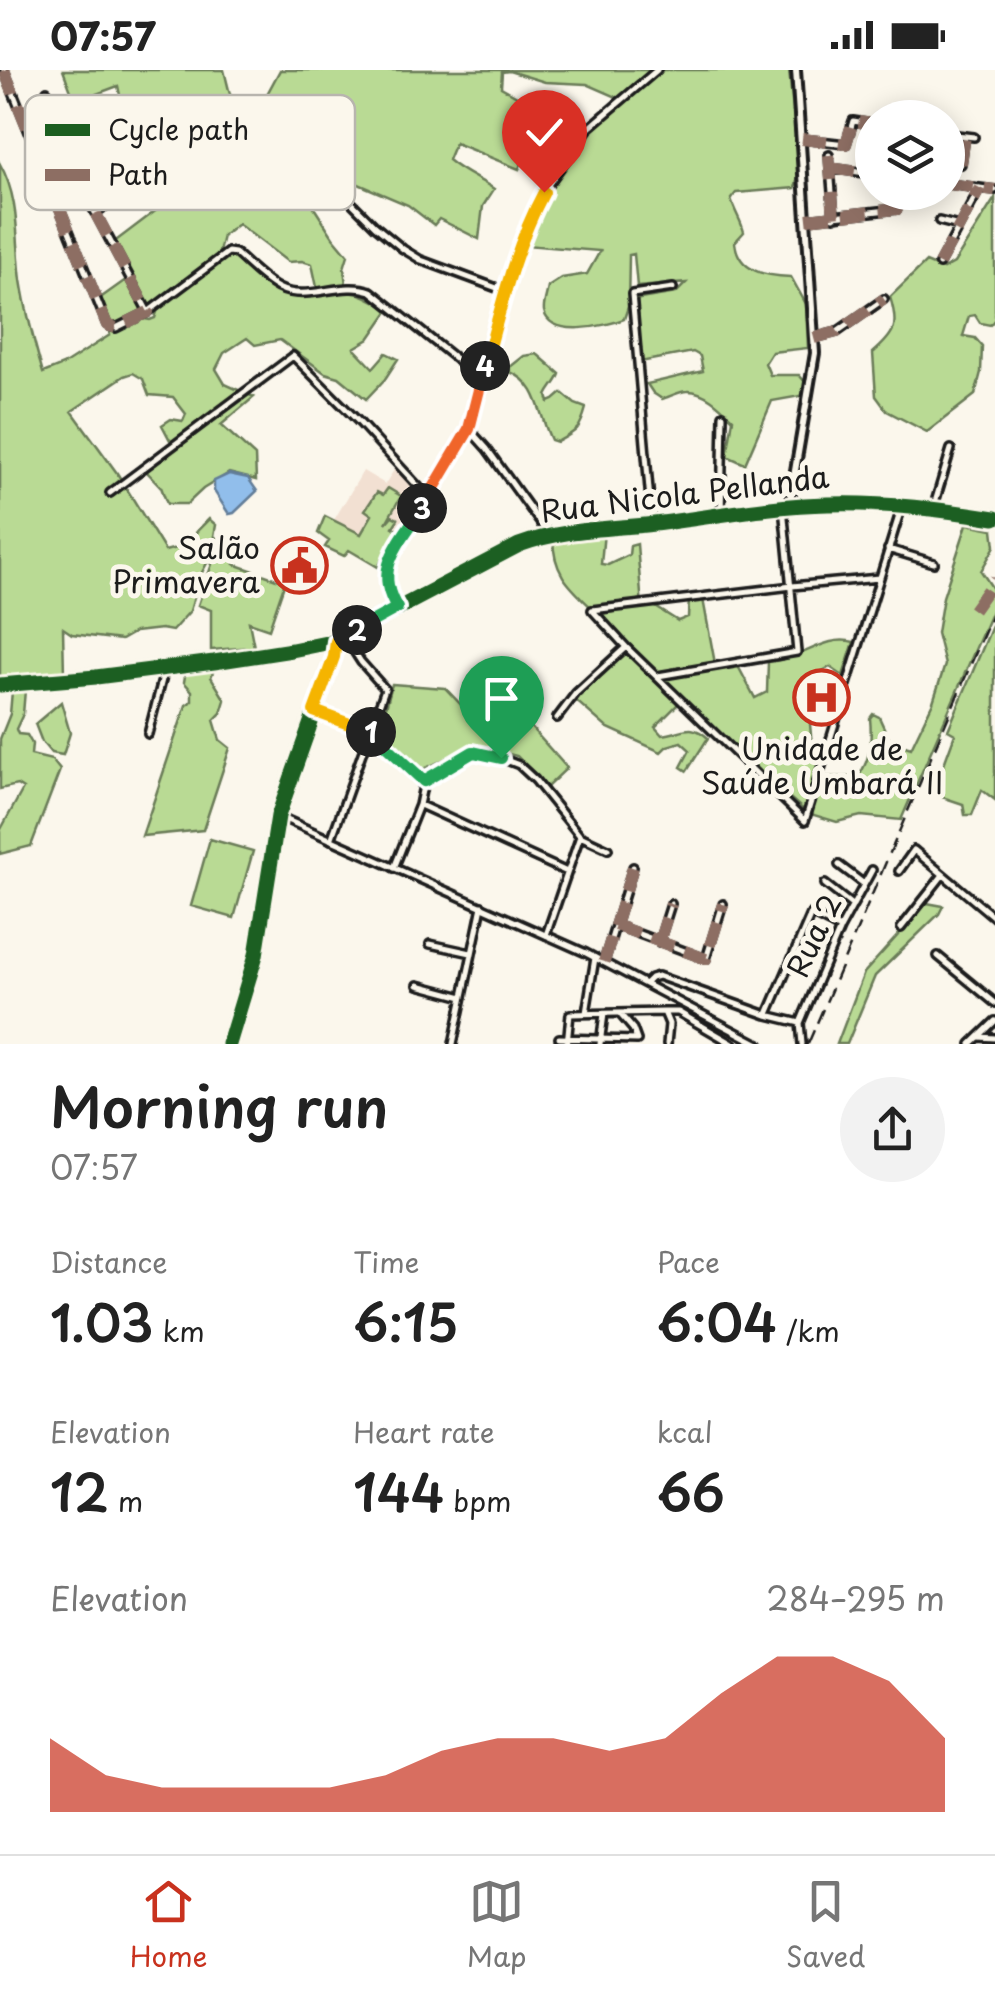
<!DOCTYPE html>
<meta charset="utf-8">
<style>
body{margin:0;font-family:"Playpen Sans",sans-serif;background:#f2f2f2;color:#222;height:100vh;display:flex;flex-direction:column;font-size:38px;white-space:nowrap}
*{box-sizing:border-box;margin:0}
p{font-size:32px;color:#767676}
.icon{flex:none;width:55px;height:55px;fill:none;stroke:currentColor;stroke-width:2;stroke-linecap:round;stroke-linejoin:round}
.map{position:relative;height:974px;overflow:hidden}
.details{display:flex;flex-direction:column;background:#fff;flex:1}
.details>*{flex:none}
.controls{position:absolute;left:855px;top:30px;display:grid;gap:20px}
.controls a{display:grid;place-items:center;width:110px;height:110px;border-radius:50%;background:#fff;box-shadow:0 5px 25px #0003;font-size:50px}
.pin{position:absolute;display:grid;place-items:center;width:85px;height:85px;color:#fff;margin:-102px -42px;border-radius:50% 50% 50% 0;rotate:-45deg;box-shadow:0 0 10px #0007}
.pin .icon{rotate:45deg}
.km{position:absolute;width:50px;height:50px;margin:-25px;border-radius:50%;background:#222;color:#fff;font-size:28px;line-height:50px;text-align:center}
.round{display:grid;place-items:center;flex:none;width:105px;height:105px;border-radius:52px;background:#f2f2f2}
.summary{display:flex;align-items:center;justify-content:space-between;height:170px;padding:0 50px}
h1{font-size:55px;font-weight:600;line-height:75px}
.metrics{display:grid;grid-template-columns:repeat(3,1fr);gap:15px;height:170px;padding:10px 50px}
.metrics div{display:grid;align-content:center}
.metrics b{font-size:50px;font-weight:600}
.metrics small{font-size:28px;font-weight:400}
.metrics p{font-size:28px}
.chart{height:280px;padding:20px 50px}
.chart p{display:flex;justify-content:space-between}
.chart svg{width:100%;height:180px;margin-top:10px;fill:#c8321e;opacity:.7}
.status{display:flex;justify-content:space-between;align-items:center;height:70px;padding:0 50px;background:#fff;direction:ltr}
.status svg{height:28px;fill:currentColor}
.menu{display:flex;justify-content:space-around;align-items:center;height:140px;border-top:2px solid #e0e0e0;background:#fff;font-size:28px;color:#767676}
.menu a{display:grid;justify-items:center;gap:5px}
.menu .selected{color:#c8321e}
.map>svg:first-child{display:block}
</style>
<div class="status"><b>07:57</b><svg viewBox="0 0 49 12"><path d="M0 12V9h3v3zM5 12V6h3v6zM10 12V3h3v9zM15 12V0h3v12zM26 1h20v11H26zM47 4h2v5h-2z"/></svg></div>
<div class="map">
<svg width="995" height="974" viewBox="0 0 995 974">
<rect width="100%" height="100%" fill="#fbf7ec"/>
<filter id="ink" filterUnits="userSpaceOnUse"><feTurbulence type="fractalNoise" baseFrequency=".01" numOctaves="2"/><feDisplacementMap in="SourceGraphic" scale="20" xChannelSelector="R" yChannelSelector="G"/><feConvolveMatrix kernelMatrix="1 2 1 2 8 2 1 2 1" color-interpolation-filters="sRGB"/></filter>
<g filter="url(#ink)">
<!-- built -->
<path fill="#f2e0d2" d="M396,397L422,424L399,461L373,446L361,465L334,450L363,401L385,414Z"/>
<!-- green -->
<path fill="#b9da94" stroke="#6a7b58" stroke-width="2.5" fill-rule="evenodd" d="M63,0H224C234,40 235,55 264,87L257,93L261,100L283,111L288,119L311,133L333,167L348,185L344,198L346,215L319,222V224C354,220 359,220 389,240L369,269L354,278L373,298L386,283L398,289L385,309L366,329L339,307L325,303L280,270L255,275L247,268L224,283L216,299L225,314L254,327L221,355L255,386L256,410L229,403L203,419L187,434H167L161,417L146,401L148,392L172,374L162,355L171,349L183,351L186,344L173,327L149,325L143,309L133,303L124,306L72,341L117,403L165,481L187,475L198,460L209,449L216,455L214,466L222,473L240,481L234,494L285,512L269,559L249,552L254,577L211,580V540L198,535L214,488L211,486L200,506L190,541L172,561L161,559L135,562L121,570L72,564L63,558L64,605L0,610V94C20,129 16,171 21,210C26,242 34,272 43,303L63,295L110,265L99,229L127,209L140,233L144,249L150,250L155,248L157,242L143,230L113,173L158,139L124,44L118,16L75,32ZM238,154L288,192L302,191L312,194L318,222L281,221L235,184L218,186L223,166Z
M280,0H789L799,103L795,118L736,123L731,129C734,141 741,150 744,162L735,172C738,202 766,206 791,207L806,234L808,278L772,282L765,293L770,305H799L806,313V325L772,331L745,394L727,386L733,349C722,338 705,320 687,321C680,321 669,327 662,329L653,323L647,314L703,301L700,286L693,282L640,292L634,230L676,223L686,213L637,217L634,184L629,185L628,237L624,249C606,256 550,269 544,241C543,234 547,224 548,217L562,208L587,204L600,181L524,175L546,122L582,70L626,31L587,14L545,12L509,1L502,2L501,17L542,40L519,99L455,73L448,90C462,102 479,109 494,119L483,136L479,169L439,149L434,155L408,135L335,104L346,81L343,71L329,68L319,53L305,50L297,52L277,27L266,26Z
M995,128V249L990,255L980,253L975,245L969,246L963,266L975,268L982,276L981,302L975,325L927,362L887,341L876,326L873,283C896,263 899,256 890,227L926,192L943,199L954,193Z
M537,284L560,304C557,313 551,317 547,326L549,332L554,330L562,323L575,334L586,338C580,360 577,361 557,372L551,370C539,346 539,313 510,302V297L524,286Z
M388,418L401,426L386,453L392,446L398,449L393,457L399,461L378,497L349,480L344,486L325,477L329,471L318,463L325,446L361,464L372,445L365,440L377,422L383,425Z
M967,454L993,459L995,476L981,501L995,522V534L901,750L861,746L837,752L807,743L680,632L655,657L662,665C683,663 690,651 708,668L687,701L681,697L690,680L681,672L667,676L661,682L606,657L574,629L627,577C617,565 607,552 595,541C570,517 553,504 553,467L604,462L601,494L608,495L629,485L630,476L637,474L642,537L654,536L678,551L688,547L689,530L703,529L716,599L738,596L755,628L767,622L768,592C777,591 786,590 794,586C814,579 832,566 854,572L843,606L830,597L806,610L813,687L821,690L818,707H858C871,689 872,670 870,648L873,644L879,647L890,671L911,678L933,632L945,595L937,563L943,527Z
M995,549V730L982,720L972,745H965L963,734L933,724L955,664L948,660Z
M215,597L211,607L225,630L221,643L214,650L220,670L230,678L203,760L142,766L186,635L192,631V621L184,612L186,600Z
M392,614L445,618L468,642L527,653L567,698L547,717L517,686L475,675L422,700L380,661Z
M25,620L23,644L16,659L18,664L27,665L32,674L31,685L52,690L60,700L31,776L0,784V761L23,719L17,715L0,719V669L10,644L12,621Z
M61,632L70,663L63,685L51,683L42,672L35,654Z
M210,769L253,781L234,848L191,836Z
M927,833L943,836L939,844L875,906L847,974H837L864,903Z"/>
<!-- water -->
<path fill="#91beeb" stroke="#627d98" stroke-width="2.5" d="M229,404L248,408L257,421L234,443L229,444L214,421V411Z"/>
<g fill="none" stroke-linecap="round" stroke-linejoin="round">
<defs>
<path id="minor" d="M4,0L107,255L116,258L148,242L228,182L235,183C248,194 262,209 278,218C307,233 341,210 371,221L481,309
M47,21L73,101L148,242
M265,37L319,100L375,156L403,179L421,190L505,221
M948,64L974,67
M802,69L846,74L853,51L872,54
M829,85L834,147
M961,94L965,66
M830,98L872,104
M948,114L995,120
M95,143L121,126L134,113L133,99L120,57
M807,149L897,139L899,132V122
M939,151L959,156
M939,194L980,118
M814,268L837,262L884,229
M469,359L487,379L549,465
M110,423L293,286L360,353L429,428
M933,439L951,379
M721,446L723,345
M652,454L632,224L673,218
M888,479L934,493
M592,540L626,577L805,751L902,436
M592,540L792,516L879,508
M658,606L797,582L783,437
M315,641L371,662L424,711
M557,648L576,623L626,577
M148,664L165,598
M420,735L567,802
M331,770L385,619L361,592L352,578
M839,795L864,814
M394,798L419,735L424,711L473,682L501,688L519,695L535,710L580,766L608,779
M899,801L914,780L995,848
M825,814L853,836
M615,855L706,889L723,834
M901,858L942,806
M546,865L580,766
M659,872L671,834
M430,874L471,883
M938,886L995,933
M604,892L633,797
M646,913L651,908L658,906L767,945L800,953
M418,915L463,927
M664,942L669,954L667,974
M586,943L595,888
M620,944L633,959L637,970
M768,944L811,844L840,859
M979,967L995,968
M559,968L637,970
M453,974L482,836
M567,974L570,944L664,942H678L733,974
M600,974L604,944
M802,974L800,953L840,859L872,800"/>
<path id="tertiary" d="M397,538C386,520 384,508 391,488L469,359L505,221L534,140L543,122L588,59L657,0
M278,746L586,883L759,974
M971,974L995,951"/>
<path id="secondary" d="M789,436L815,283L796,0
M0,615L96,607L214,592L292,580L336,571L519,475C561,459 610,459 654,454C712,447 770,435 828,434C884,432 940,439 995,448
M229,974L256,885L278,746L334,587L336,571"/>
</defs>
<!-- minor casing -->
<use href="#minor" stroke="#1c1c1c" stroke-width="12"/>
<!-- tertiary casing -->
<use href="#tertiary" stroke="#1c1c1c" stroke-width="12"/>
<!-- secondary casing -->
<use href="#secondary" stroke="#1c1c1c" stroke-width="14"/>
<!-- minor -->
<use href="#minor" stroke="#fbf7ec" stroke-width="5"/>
<!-- tertiary -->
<use href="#tertiary" stroke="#fbf7ec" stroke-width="5"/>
<!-- secondary -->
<use href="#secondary" stroke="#fbf7ec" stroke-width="6"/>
<!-- rail -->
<path stroke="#1c1c1c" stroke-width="2.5" stroke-dasharray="15 8" stroke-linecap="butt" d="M808,974L995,538"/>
<!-- quiet -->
<path stroke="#8d6e63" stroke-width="12" stroke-dasharray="25 12" stroke-linecap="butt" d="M4,0L107,255L116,258L148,242L73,101L47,21
M802,69L846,74L853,51L872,54
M829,85L834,148
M961,94L965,66
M830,98L872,104
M948,114L995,120
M807,149L897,139L899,132V122
M939,194L980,118
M814,268L837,262L884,229
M973,540L995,509
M615,855L706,889L723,834
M659,872L671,834
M604,892L633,797"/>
<defs>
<path id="cycleway" d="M0,615L96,607L214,592L292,580L336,571L519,475C561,459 610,459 654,454C712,447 770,435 828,434C884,432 940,439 995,448
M229,974L256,885L278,746L334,587L336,571"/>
</defs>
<!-- cycleway casing -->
<use href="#cycleway" stroke="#fbf7ec" stroke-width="21"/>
<!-- cycleway -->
<use href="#cycleway" stroke="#1b5e20" stroke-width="15"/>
</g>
</g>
<g fill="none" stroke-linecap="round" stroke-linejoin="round" filter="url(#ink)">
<defs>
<path id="split-1" d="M371,662L424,711L473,682L501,688"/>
<path id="split-2" d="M357,560L336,571L334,587L314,641L371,662"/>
<path id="split-3" d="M357,560L397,538C372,498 400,473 422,438"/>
<path id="split-4" d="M422,438L469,359L485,296"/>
<path id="split-5" d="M485,296C501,237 515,176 544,122"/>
</defs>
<!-- split-1 casing -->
<use href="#split-1" stroke="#fff" stroke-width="20"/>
<!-- split-2 casing -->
<use href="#split-2" stroke="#fff" stroke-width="20"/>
<!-- split-3 casing -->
<use href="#split-3" stroke="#fff" stroke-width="20"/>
<!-- split-4 casing -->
<use href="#split-4" stroke="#fff" stroke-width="20"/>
<!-- split-5 casing -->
<use href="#split-5" stroke="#fff" stroke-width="20"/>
<!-- split-1 -->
<use href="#split-1" stroke="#22a559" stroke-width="12"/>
<!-- split-2 -->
<use href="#split-2" stroke="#f5b400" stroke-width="12"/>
<!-- split-3 -->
<use href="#split-3" stroke="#22a559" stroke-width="12"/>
<!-- split-4 -->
<use href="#split-4" stroke="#f0652b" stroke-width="12"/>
<!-- split-5 -->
<use href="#split-5" stroke="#f5b400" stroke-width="12"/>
</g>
<!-- icons -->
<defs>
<symbol id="civic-ring" viewBox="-11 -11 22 22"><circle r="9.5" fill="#fbf7ec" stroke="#c8321e" stroke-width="1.5"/><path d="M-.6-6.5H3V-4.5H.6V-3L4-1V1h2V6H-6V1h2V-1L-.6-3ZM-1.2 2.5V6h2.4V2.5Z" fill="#c8321e"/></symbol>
<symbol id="hospital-ring" viewBox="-11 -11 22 22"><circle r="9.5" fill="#fbf7ec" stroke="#c8321e" stroke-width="1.5"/><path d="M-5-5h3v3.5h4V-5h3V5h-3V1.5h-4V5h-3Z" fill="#c8321e"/></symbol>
</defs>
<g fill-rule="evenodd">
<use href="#civic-ring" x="268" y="464" width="63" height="63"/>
<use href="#hospital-ring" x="790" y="596" width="63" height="63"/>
</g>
<g text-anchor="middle" stroke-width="10" stroke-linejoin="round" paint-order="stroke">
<!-- street labels -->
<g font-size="30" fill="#1c1c1c" stroke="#fbf7ec">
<text transform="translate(685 425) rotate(-7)" y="10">Rua Nicola Pellanda</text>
<text transform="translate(815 866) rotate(-65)" y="10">Rua 2</text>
</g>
<!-- poi labels -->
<g font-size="30" fill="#1c1c1c" stroke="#fbf7ec" text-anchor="end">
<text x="260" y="489">Salão<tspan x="260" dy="34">Primavera</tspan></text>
<text x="822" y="690" text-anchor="middle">Unidade de<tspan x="822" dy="34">Saúde Umbará II</tspan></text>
</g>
</g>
<!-- legend -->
<rect x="25" y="25" width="330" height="115" rx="15" fill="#fbf7ec" stroke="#b8b5ae" stroke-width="2.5"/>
<rect x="45" y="54" width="45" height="12" fill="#1b5e20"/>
<rect x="45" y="99" width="45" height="12" fill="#8d6e63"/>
<g font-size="28" fill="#1c1c1c">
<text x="108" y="70">Cycle path</text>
<text x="108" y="115">Path</text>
</g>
</svg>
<div class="controls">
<a><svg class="icon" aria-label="layers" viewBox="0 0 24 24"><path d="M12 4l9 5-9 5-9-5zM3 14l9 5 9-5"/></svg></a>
</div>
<div class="pin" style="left:501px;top:688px;background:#1e9e55"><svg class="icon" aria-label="arrive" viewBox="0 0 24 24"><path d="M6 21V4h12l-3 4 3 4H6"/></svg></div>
<div class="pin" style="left:544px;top:122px;background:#d93025"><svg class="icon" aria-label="check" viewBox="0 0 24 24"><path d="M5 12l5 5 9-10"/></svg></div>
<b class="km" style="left:371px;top:662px">1</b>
<b class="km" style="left:357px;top:560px">2</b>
<b class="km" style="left:422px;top:438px">3</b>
<b class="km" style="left:485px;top:296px">4</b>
</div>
<section class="details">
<div class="summary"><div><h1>Morning run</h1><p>07:57</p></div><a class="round"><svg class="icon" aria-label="share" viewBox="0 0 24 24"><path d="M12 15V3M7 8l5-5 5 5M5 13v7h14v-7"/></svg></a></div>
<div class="metrics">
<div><p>Distance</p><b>1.03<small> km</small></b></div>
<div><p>Time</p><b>6:15</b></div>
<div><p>Pace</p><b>6:04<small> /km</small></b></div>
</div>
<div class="metrics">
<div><p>Elevation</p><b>12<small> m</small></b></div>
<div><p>Heart rate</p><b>144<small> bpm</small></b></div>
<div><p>kcal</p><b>66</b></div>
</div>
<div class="chart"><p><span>Elevation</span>284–295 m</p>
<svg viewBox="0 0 160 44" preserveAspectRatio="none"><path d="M0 44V26L10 35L20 38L30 38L40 38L50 38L60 35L70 29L80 26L90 26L100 29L110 26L120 15L130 6L140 6L150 12L160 26V44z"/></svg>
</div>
</section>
<nav class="menu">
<a class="selected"><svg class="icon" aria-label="home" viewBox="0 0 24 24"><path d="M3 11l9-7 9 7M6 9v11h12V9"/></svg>Home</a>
<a><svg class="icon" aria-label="map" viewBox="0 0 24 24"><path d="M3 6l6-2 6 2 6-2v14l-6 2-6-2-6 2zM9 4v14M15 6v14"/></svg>Map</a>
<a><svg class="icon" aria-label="saved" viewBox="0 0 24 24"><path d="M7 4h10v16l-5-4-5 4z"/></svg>Saved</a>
</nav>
